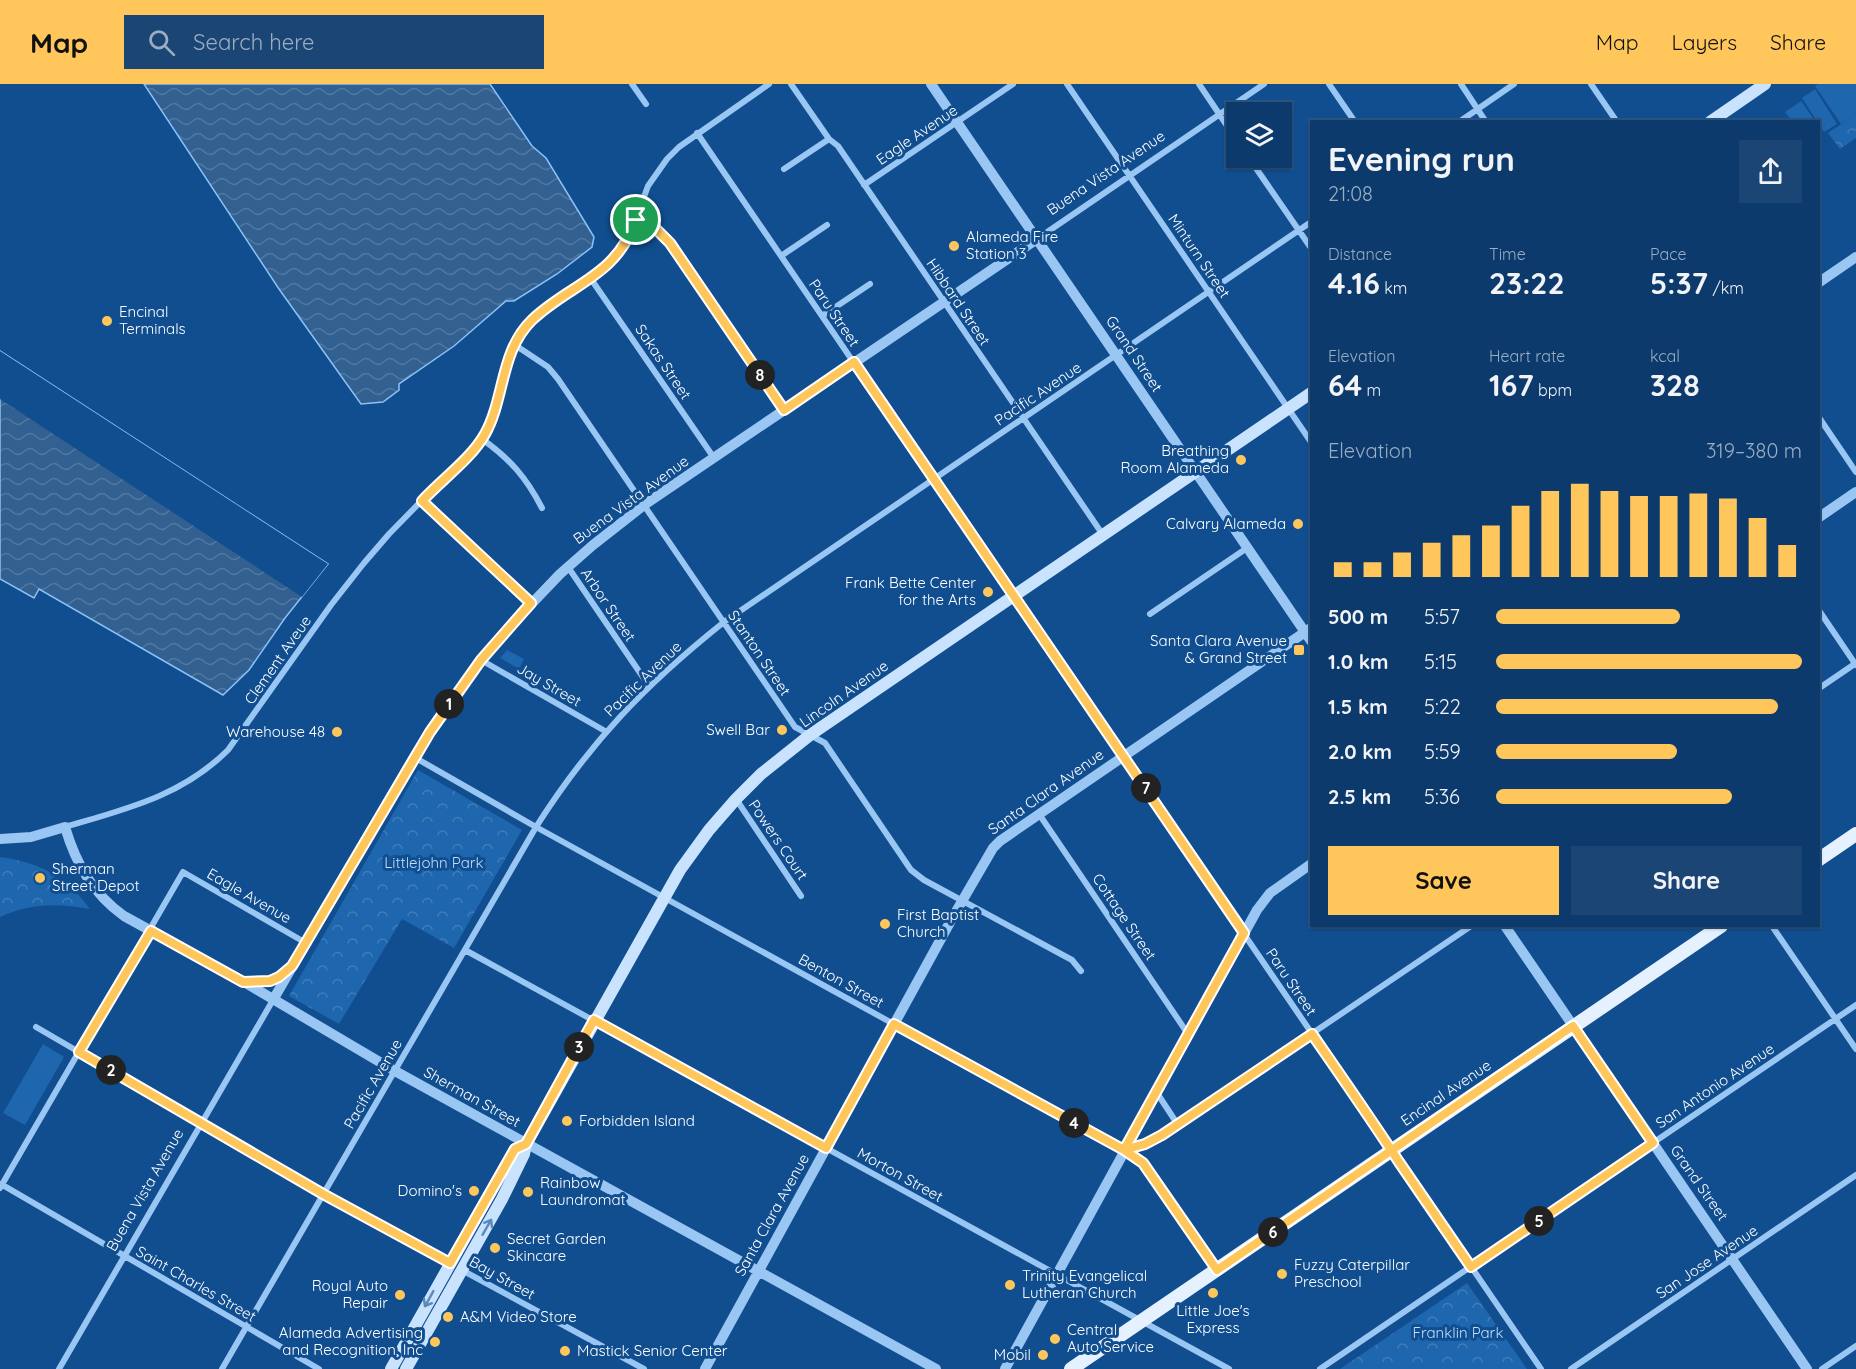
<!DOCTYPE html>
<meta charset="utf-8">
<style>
body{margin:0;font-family:Quicksand,sans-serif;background:#1a4574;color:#f1f3f6;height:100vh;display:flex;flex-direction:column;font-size:22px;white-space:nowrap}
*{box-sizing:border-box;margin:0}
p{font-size:20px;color:#9aadc2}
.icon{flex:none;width:33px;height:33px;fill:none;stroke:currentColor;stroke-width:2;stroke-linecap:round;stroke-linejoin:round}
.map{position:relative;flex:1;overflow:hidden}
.sheet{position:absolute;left:1310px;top:36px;width:510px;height:807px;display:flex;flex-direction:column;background:#0c3a6c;border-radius:0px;box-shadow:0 2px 4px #0004,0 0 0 2px #2c547f}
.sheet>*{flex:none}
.controls{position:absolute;left:1226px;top:18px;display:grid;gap:12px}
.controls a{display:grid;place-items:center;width:66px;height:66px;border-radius:0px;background:#0c3a6c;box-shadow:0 2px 4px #0004,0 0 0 2px #2c547f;font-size:30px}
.pin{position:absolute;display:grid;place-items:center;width:51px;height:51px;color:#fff;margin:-26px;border:3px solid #fff;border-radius:50%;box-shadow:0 2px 6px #0007}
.km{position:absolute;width:30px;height:30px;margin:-15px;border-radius:50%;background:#222;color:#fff;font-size:16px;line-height:30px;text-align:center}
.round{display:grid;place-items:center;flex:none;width:63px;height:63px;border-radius:0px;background:#1a4574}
.summary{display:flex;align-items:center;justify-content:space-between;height:102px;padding:0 18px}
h1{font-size:33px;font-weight:700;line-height:45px}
.figures{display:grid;grid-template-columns:repeat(3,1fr);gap:9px;height:102px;padding:6px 18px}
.figures div{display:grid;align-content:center}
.figures b{font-size:30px;font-weight:700}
.figures small{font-size:16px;font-weight:400}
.figures p{font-size:16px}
.chart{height:168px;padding:12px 18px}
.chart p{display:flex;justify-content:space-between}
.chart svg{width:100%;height:108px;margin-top:6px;stroke:#ffc75b;stroke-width:6}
.primary-button{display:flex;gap:12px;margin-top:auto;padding:12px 18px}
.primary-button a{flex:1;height:69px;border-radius:0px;background:#ffc75b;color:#111;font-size:24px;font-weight:700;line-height:69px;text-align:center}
.primary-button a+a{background:#1a4574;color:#f1f3f6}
ul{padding:0 18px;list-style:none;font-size:20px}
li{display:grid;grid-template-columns:96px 72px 1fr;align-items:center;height:45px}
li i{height:15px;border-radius:8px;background:#ffc75b}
header{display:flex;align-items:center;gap:36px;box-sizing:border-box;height:84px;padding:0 30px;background:#ffc75b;color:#111}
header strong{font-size:28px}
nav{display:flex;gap:33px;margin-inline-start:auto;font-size:21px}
.search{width:420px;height:54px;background:#1a4574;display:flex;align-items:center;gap:15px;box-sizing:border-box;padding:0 21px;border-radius:0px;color:#9aadc2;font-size:22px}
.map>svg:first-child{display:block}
</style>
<header>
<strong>Map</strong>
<div class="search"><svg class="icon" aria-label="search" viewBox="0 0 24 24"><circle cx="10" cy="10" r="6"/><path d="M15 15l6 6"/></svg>Search here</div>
<nav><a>Map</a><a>Layers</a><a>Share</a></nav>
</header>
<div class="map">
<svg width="1856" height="1285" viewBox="0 0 1856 1285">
<defs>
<pattern id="park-crowns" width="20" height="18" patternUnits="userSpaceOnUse" patternTransform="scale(1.5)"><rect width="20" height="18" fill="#1e66ad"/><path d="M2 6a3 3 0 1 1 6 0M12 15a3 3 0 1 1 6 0" fill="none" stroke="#407db9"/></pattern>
<pattern id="water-waves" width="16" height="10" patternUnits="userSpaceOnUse" patternTransform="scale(1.5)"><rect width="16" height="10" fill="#326090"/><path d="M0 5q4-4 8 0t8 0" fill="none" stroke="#5178a1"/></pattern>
</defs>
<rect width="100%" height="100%" fill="#104e90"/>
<!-- green -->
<path fill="#1e66ad" d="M1818,0H1856V30L1841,40L1815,2Z
M1815,5L1837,40L1824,48L1802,14Z
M1801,17L1815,37H1792L1785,28Z
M507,566L524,575L519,585L500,574Z
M43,960L64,973L25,1041L3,1029Z"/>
<!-- park -->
<path fill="url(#park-crowns)" d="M1856,30V54L1840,65L1828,49Z
M418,686L522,746L454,864L402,835L339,940L289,912Z
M0,773C41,779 66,792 90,825C58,819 30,819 0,833Z
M1467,1199L1527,1285H1340Z"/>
<!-- water -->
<path fill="url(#water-waves)" stroke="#8bc2f7" stroke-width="1.5" d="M144,0H490L532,62L546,74L594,153L592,163L557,190L514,217H506L454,262L399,300V306L383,318L361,320L279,205Z
M0,267L328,480L285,534L249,586L223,611L39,505L34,514L0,495Z"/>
<!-- pier -->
<path fill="#104e90" d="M0,267L328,480L302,513L0,315Z"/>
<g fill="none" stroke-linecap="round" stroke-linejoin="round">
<!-- minor -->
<path stroke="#99c6f3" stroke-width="6" d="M632,0L646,20
M791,0L829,55L838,62L1103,451
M1067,0L1311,358
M1199,0L1236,55
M1329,0L1355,38
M1461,0L1486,38
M1591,0L1617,38
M1459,38L1514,0
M697,49L1541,1285
M1249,74L1311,164
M784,85L829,55
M864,101L1013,0
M636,136L655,144L671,159L784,326
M1037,155L1264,0
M781,172L827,141
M591,195L714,374
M822,232L870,200
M515,261L548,283L558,295L795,643L825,659L911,786L924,796L1072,876L1081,887
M1818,332L1856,388
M482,355C510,375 526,393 542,424
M422,417L531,519
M568,483L649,602
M1818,525L1856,581
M1150,530L1247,464
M481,576L605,647
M1818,605L1856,579
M414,673L536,743L1137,1074L1143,1079L1216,1185
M736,715L801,812
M1039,730L1188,950
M65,743C126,725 182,712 228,666L331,521L364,479L389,450L482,355L496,324L506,280L521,250L532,236L591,195L612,176L622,165L631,148L648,102L667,75L679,63L769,0
M1772,842L1856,965
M465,866L1229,1285
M36,943L323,1110L451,1180
M1157,1009L1178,1041
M1126,1066L1145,1060L1162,1051L1471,842
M1,1100L319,1285
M0,1104L183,788L306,859
M460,1185L644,1285
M59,1285L273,916
M222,1285L536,743C590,658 645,601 724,538L1311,138
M1320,1285L1856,921
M1571,1285L1856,1091
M1822,1285L1856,1262"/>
<!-- tertiary -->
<path stroke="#99c6f3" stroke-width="10" d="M931,0L1311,557
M1818,199L1856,173
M1818,434L1856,408
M0,755L31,753L65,743C76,780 93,810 124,832L244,898L395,987L936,1285
M1505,842L1807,1285
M244,898C263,898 272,899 288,886
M273,916L414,673L438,635L481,576L516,536L560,490L593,461L644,421L1037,155
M705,1285L954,831L993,764L1000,757L1311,544
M1005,1285L1257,826L1270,809L1311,780"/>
<!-- secondary -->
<path stroke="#c9e2fd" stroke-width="12" d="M1710,38L1765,0
M391,1285L515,1065L526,1060
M406,1285L502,1115L524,1070L526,1060L680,786L709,746L736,715L761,690L810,651L1311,309"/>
<!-- primary -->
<path stroke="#e5f1ff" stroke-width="14" d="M1818,776L1856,750
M1071,1285L1721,842"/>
</g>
<!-- one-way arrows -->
<defs><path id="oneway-shaft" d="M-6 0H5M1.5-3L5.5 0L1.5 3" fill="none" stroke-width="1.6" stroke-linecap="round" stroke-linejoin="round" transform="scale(1.5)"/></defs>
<g stroke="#5a89bc">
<use href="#oneway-shaft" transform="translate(487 1143) rotate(-60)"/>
<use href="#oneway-shaft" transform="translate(429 1215) rotate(119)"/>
</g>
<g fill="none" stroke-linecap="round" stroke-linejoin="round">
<defs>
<path id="route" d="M636,136C615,194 571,199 532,236C500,267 505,314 485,350C471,375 441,396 422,417L531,519L481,576L430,648L292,882L279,893L270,897L243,898L151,847L79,968L323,1110L450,1179L515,1065L526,1060L594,936L826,1064L894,940L1124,1066L1145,1060L1162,1051L1312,950C1341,992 1371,1035 1399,1078L1471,1183L1653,1059L1573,942L1217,1186L1143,1079L1124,1066L1244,849L854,278L784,326L670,159L655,144L636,136"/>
</defs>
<!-- route casing -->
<use href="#route" stroke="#fff" stroke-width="12"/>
<!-- route -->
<use href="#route" stroke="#ffc75b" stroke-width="8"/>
</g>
<!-- markers -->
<g fill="#ffc75b" stroke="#104e90" stroke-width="2">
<circle cx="954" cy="162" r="6"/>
<circle cx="107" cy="237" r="6"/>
<circle cx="1241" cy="376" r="6"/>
<circle cx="1298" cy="440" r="6"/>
<circle cx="988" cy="508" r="6"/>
<rect x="1293" y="560" width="12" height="12" rx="3"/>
<circle cx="782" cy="646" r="6"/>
<circle cx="337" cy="648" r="6"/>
<circle cx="40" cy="794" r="6"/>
<circle cx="885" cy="840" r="6"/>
<circle cx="567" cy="1037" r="6"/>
<circle cx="474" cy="1107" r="6"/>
<circle cx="528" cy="1108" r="6"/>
<circle cx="495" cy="1164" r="6"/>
<circle cx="1282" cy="1190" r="6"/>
<circle cx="1010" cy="1201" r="6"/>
<circle cx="1213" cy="1209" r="6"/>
<circle cx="400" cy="1211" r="6"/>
<circle cx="448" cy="1233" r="6"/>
<circle cx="1055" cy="1255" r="6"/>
<circle cx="435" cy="1258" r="6"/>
<circle cx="565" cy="1267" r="6"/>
<circle cx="1043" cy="1271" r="6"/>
</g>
<g text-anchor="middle" stroke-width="6" stroke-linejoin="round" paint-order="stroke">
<!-- street labels -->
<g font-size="15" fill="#fff" stroke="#104e90">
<text transform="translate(917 51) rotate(-34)" y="5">Eagle Avenue</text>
<text transform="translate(1106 89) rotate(-34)" y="5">Buena Vista Avenue</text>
<text transform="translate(1199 172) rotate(56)" y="5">Minturn Street</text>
<text transform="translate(958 218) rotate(56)" y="5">Hibbard Street</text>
<text transform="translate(834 229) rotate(56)" y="5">Paru Street</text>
<text transform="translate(1134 270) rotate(56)" y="5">Grand Street</text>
<text transform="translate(663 278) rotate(56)" y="5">Sakas Street</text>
<text transform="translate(1038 310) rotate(-34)" y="5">Pacific Avenue</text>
<text transform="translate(631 416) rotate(-36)" y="5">Buena Vista Avenue</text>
<text transform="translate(608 521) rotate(56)" y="5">Arbor Street</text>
<text transform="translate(759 569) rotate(56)" y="5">Stanton Street</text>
<text transform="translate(278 576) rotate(-55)" y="5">Clement Aveue</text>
<text transform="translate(643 595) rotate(-44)" y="5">Pacific Avenue</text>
<text transform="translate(549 601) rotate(30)" y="5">Jay Street</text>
<text transform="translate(844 610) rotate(-35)" y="5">Lincoln Avenue</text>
<text transform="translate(1046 708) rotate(-35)" y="5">Santa Clara Avenue</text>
<text transform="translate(778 756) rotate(56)" y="5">Powers Court</text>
<text transform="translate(249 812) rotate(30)" y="5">Eagle Avenue</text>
<text transform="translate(1124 833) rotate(56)" y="5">Cottage Street</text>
<text transform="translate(841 897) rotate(29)" y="5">Benton Street</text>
<text transform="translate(1291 898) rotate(56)" y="5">Paru Street</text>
<text transform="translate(373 1000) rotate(-60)" y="5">Pacific Avenue</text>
<text transform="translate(1715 1002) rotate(-34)" y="5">San Antonio Avenue</text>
<text transform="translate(1446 1009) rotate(-34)" y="5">Encinal Avenue</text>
<text transform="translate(472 1013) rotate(29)" y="5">Sherman Street</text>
<text transform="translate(900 1091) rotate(29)" y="5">Morton Street</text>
<text transform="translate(1699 1099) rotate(55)" y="5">Grand Street</text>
<text transform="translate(145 1106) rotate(-60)" y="5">Buena Vista Avenue</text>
<text transform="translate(772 1131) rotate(-61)" y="5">Santa Clara Avenue</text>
<text transform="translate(1707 1178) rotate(-34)" y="5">San Jose Avenue</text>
<text transform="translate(502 1194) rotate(29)" y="5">Bay Street</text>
<text transform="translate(196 1200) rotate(30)" y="5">Saint Charles Street</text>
</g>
<!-- poi labels -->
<g font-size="15" fill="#fff" stroke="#104e90" text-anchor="start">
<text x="966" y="158">Alameda Fire<tspan x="966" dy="17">Station 3</tspan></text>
<text x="119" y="233">Encinal<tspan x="119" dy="17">Terminals</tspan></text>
<text x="1229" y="372" text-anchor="end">Breathing<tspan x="1229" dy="17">Room Alameda</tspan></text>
<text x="1286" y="445" text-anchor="end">Calvary Alameda</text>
<text x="976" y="504" text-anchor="end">Frank Bette Center<tspan x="976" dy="17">for the Arts</tspan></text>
<text x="1287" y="562" text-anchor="end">Santa Clara Avenue<tspan x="1287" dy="17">&amp; Grand Street</tspan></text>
<text x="770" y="651" text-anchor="end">Swell Bar</text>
<text x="325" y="653" text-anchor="end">Warehouse 48</text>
<text x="52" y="790">Sherman<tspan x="52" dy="17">Street Depot</tspan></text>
<text x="897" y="836">First Baptist<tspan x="897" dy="17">Church</tspan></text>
<text x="579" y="1042">Forbidden Island</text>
<text x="540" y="1104">Rainbow<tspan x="540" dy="17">Laundromat</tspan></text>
<text x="462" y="1112" text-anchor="end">Domino's</text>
<text x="507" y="1160">Secret Garden<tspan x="507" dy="17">Skincare</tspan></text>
<text x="1294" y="1186">Fuzzy Caterpillar<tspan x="1294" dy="17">Preschool</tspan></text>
<text x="1022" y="1197">Trinity Evangelical<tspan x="1022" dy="17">Lutheran Church</tspan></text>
<text x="388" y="1207" text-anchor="end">Royal Auto<tspan x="388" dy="17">Repair</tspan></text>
<text x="1213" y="1232" text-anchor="middle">Little Joe's<tspan x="1213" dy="17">Express</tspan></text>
<text x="460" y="1238">A&amp;M Video Store</text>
<text x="1067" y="1251">Central<tspan x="1067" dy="17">Auto Service</tspan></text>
<text x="423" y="1254" text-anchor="end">Alameda Advertising<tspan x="423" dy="17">and Recognition, Inc</tspan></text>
<text x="577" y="1272">Mastick Senior Center</text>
<text x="1031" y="1276" text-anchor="end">Mobil</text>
</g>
<!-- park labels -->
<g font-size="15" fill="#c1dffe" stroke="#104e90">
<text x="434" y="784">Littlejohn Park</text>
<text x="1458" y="1254">Franklin Park</text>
</g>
</g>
</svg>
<div class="controls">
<a><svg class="icon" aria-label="layers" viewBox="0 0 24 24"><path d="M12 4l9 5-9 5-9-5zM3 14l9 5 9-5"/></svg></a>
</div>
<div class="pin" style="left:636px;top:136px;background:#1e9e55"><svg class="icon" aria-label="arrive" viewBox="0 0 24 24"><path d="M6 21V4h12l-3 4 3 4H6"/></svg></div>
<b class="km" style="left:449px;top:620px">1</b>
<b class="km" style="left:111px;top:986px">2</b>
<b class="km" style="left:579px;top:963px">3</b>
<b class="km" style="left:1074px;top:1039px">4</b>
<b class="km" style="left:1539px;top:1137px">5</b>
<b class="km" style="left:1273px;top:1148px">6</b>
<b class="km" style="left:1146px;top:704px">7</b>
<b class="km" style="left:760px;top:291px">8</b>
<section class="sheet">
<div class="summary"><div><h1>Evening run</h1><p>21:08</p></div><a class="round"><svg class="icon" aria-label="share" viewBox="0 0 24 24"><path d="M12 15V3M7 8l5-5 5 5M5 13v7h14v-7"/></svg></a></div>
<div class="figures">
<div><p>Distance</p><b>4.16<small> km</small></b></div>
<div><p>Time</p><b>23:22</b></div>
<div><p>Pace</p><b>5:37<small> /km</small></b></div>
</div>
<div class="figures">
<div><p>Elevation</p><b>64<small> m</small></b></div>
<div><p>Heart rate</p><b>167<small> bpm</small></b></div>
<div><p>kcal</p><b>328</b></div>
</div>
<div class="chart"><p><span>Elevation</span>319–380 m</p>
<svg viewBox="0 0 160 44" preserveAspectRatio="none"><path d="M5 44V38M15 44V38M25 44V34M35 44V30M45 44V27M55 44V23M65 44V15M75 44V9M85 44V6M95 44V9M105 44V11M115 44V11M125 44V10M135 44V12M145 44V20M155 44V31"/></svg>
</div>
<ul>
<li><b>500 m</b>5:57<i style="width:60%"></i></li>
<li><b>1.0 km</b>5:15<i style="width:100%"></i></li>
<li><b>1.5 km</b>5:22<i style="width:92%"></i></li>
<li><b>2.0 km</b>5:59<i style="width:59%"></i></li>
<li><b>2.5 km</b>5:36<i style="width:77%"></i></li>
</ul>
<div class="primary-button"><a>Save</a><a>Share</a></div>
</section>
</div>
